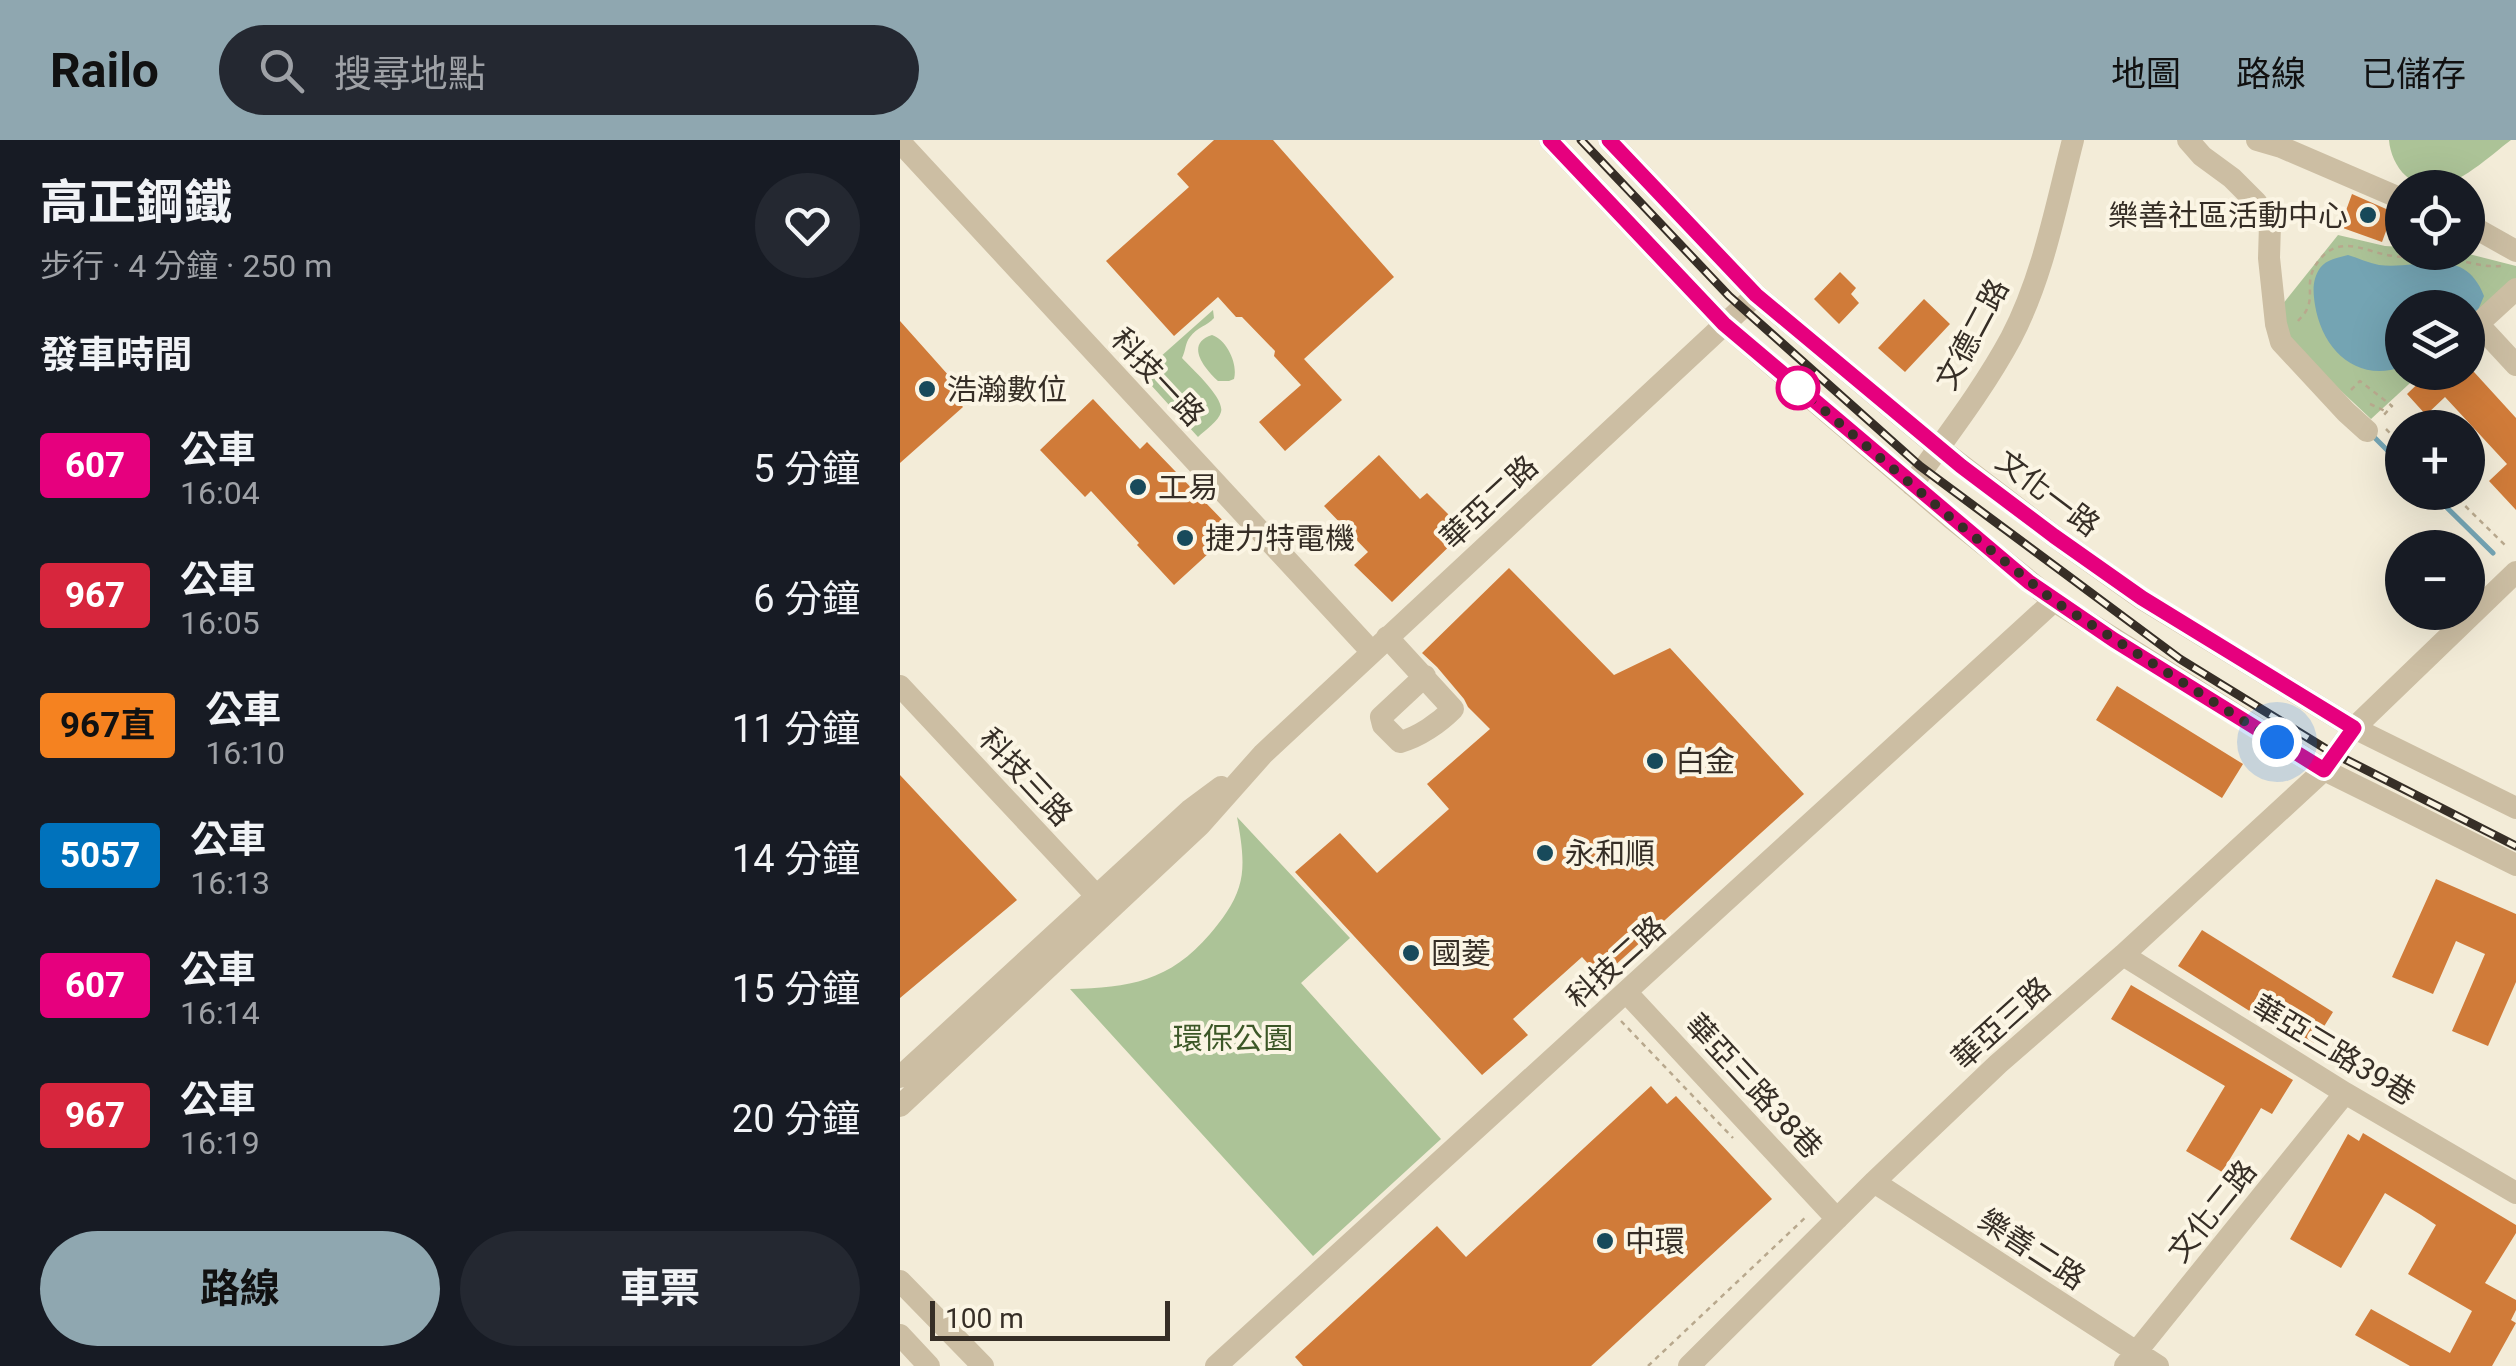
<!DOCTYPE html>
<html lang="zh-TW">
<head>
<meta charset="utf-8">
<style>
	:root { --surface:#171b24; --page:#242831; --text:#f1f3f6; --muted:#9ea1a6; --accent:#8fa7b0 }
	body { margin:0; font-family:Roboto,"Noto Sans TC",sans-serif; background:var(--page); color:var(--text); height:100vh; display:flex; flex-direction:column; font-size:38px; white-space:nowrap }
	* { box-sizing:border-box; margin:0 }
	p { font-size:32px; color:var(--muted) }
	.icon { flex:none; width:55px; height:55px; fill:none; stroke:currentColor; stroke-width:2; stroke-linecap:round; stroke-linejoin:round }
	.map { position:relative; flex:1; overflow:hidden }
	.panel { display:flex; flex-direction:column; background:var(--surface); width:900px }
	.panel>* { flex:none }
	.badge { padding:0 20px; border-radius:8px; font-size:35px; line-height:65px }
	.fabs { position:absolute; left:1485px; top:30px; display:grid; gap:20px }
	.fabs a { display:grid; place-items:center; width:100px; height:100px; border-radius:50%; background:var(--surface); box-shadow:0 10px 40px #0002; font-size:50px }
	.scale { position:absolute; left:30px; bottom:25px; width:240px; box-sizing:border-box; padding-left:10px; border:5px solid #362e26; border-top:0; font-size:28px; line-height:35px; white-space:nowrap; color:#362e26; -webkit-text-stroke:8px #fbf5e4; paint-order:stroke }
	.you { position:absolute; width:50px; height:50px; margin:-25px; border:8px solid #fff; border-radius:50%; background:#1a73e8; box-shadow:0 0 0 15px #1a73e833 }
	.map>.badge { position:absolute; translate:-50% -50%; box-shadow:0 0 0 5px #fff }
	h2 { padding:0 40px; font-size:38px; line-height:90px }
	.round { display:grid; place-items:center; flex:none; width:105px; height:105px; border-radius:52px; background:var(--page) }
	.summary { display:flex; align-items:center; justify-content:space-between; height:170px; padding:0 40px }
	h1 { font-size:48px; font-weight:700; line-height:75px }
	.action { display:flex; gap:20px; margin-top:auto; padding:20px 40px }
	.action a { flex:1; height:115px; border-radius:60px; background:var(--accent); color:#111; font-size:40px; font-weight:700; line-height:115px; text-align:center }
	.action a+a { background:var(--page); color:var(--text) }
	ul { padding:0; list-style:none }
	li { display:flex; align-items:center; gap:30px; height:130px; padding:0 40px }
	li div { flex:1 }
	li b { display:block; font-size:38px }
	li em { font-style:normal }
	li .badge { min-width:110px; font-weight:700; text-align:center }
	header { display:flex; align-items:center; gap:60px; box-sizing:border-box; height:140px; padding:0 50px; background:var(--accent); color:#111 }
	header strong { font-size:48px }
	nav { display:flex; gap:55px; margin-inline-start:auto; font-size:35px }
	.search { width:700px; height:90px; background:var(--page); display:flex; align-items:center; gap:25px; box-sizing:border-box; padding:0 35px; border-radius:55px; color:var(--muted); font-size:38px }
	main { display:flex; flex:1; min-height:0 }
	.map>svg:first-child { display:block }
</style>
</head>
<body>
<header>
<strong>Railo</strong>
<div class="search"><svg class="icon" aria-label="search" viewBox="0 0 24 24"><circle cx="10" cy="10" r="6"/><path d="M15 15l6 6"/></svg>搜尋地點</div>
<nav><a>地圖</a><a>路線</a><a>已儲存</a></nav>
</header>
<main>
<section class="panel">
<div class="summary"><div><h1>高正鋼鐵</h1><p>步行 · 4 分鐘 · 250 m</p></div><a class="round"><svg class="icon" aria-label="heart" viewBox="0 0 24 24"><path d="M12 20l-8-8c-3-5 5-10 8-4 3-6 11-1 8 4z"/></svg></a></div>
<h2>發車時間</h2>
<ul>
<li><span class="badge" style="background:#e6007e;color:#fff">607</span><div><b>公車</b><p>16:04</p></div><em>5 分鐘</em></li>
<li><span class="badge" style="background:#d7263d;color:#fff">967</span><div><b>公車</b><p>16:05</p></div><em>6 分鐘</em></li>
<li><span class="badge" style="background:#f58220;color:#111">967直</span><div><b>公車</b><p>16:10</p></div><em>11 分鐘</em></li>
<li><span class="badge" style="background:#0072bc;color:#fff">5057</span><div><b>公車</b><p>16:13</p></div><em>14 分鐘</em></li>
<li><span class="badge" style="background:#e6007e;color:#fff">607</span><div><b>公車</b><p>16:14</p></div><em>15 分鐘</em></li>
<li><span class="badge" style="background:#d7263d;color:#fff">967</span><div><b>公車</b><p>16:19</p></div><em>20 分鐘</em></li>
</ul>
<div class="action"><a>路線</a><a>車票</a></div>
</section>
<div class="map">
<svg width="1616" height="1226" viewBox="0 0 1616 1226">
	<rect width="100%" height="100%" fill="#f3ecd8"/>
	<path fill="#acc397" d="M 1489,0 L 1611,0 C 1584,20 1539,67 1506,36 C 1496,27 1490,13 1489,0 Z
		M 1438,95 L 1485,106 L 1502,107 L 1502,112 L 1565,113 L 1616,126 L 1616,145 L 1568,190 L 1568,168 L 1502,168 L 1502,232 L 1521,233 L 1471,279 L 1390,203 L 1378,170 Z
		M 313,170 L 314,178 C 307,186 297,187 290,197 C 285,203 286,210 282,218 C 291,228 325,258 321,272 C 319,281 305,290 298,297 L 241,234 Z
		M 312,195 C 327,200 338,224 334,239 L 329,241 L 318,241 C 305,229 284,204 312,195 Z
		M 337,677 L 450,798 L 401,843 L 541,999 L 413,1116 L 170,849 C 229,848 270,841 310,794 C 321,781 334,764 339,747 C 346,726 341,699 337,677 Z"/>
	<path fill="#74a4b3" d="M 1448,115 C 1458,118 1469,123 1479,125 C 1519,130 1564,104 1584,156 L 1578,170 L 1568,179 L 1568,168 L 1502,168 L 1502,227 C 1456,243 1422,209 1415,165 C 1413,152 1412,140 1420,128 C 1427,119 1438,118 1448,115 Z"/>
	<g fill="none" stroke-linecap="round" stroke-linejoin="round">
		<path stroke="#74a4b3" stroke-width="5" d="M 1473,296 L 1502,325
			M 1531,352 L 1593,413"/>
	</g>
	<path fill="#d07b39" d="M 314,0 L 373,0 L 494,137 L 404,219 L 442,260 L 385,311 L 359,282 L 401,245 L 374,216 L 375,211 L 342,177 L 336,177 L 318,157 L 274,196 L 206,121 L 289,47 L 277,34 Z
		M 1452,54 L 1493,72 L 1482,102 L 1440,87 Z
		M 940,132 L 956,148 L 951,154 L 959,163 L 939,184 L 914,159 Z
		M 1024,159 L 1050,184 L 1005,232 L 978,208 Z
		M 0,181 L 58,246 L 50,252 L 63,267 L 0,323 Z
		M 1530,232 L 1574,232 L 1616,278 L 1616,370 L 1589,341 L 1607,324 L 1545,257 L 1526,275 L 1507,254 Z
		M 193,259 L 240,309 L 247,302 L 333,391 L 274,445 L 237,405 L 239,403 L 191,351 L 185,357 L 140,310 Z
		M 479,315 L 520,359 L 527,353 L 565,391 L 492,462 L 454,425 L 468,412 L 424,366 Z
		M 609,428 L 714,535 L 770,508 L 904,654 L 701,838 L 682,817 L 613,879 L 628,895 L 582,935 L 395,732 L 440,693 L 477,733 L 549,669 L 527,644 L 590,589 L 568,567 L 564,559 L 537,527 L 522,513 Z
		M 1217,546 L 1343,624 L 1322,658 L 1196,580 Z
		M 0,635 L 117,760 L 0,858 Z
		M 1536,739 L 1616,774 L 1616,842 L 1588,906 L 1552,891 L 1585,814 L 1556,801 L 1533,854 L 1492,837 Z
		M 1302,790 L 1433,872 L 1410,909 L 1278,826 Z
		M 1231,845 L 1393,940 L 1372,974 L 1361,968 L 1322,1032 L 1286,1011 L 1325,946 L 1211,879 Z
		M 751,946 L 767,964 L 776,956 L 872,1059 L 691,1226 L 403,1226 L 395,1217 L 537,1086 L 566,1117 Z
		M 1463,993 L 1616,1085 L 1616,1093 L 1585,1143 L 1616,1160 L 1616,1170 L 1611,1180 L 1616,1183 L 1592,1226 L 1510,1226 L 1455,1195 L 1471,1169 L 1550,1213 L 1572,1171 L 1508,1134 L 1536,1085 L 1521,1075 L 1485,1053 L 1441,1128 L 1390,1099 L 1448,994 L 1459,1001 Z"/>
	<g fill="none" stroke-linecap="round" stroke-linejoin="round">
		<path stroke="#b8a88d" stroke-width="2.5" stroke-dasharray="5 5" stroke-linecap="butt" d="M 1398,181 C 1401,177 1405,174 1407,169 C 1415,152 1402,140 1421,118 C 1442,94 1468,113 1493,116 C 1506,118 1519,115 1532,115 C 1555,117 1578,128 1601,126
			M 1451,250 L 1460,241 L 1492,266 L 1483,276
			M 1470,264 L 1485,271
			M 1486,289 L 1502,305
			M 1551,352 L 1607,407
			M 721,881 L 833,998
			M 748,1226 L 907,1076"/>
		<path stroke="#ccbea3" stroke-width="22" d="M 650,0 L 824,184 L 1051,378 L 1154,461 L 1424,630 L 1616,725
			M 709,0 L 856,155 L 1039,308 L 1154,396 L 1241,458 L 1454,588 L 1616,668
			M 1288,0 L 1302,16 L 1332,38 L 1356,62 L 1370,84 L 1369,118 L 1376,184 L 1381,202 L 1446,272 L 1467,291
			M 1357,0 L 1381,7 L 1502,59
			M 0,2 L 472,512
			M 1568,84 L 1616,111
			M 1616,149 L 1578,184 L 1616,225
			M 1012,345 C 1046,297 1083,250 1111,198 C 1143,137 1156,66 1173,0
			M 487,497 L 553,569 C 539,583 519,597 500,602 L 483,585 L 481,577 L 525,536
			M 0,546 L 206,766
			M 1223,815 L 1445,953 L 1616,1053
			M 727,853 L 937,1079
			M 0,937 L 290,670 L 321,647
			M 0,966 L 300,685 L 363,614 L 856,155
			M 974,1042 L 1258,1226
			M 0,1141 L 83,1226
			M 0,1195 L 29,1226
			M 316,1226 L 1154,461
			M 789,1226 L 974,1042 L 1098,924 L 1223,815 L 1424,630 L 1454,588 L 1616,432
			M 1225,1226 L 1445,953"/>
		<defs>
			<path id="rail" d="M 681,0 L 829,156 L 1020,326 L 1280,519 L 1431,612 L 1616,706"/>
		</defs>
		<use href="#rail" stroke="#362e26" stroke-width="9"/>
		<use href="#rail" stroke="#fbf5e4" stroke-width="5" stroke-dasharray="15" stroke-linecap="butt"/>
	</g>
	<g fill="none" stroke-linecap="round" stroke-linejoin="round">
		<defs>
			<path id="line" d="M 650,0 L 824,184 L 1129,442 L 1214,500 L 1424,630 L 1454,588 L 1242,458 L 1154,396 L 1061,326 L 856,155 L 709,0"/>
		</defs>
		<use href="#line" stroke="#fff" stroke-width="22"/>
		<use href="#line" stroke="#e6007e" stroke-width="15"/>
		<path stroke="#362e26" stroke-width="10" stroke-dasharray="0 18" d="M 898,248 L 1051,378 L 1154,461 L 1377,602"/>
	</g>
	<g fill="#184a5b" stroke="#fbf5e4" stroke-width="4">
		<circle cx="1468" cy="75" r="10"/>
		<circle cx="27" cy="249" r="10"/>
		<circle cx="238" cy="347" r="10"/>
		<circle cx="285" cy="398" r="10"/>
		<circle cx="755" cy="621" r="10"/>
		<circle cx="645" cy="713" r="10"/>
		<circle cx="511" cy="813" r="10"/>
		<circle cx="705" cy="1101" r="10"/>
	</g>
	<circle fill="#fff" stroke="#e6007e" stroke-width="5" cx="898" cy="248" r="20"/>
	<g text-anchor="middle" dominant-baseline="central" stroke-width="8" stroke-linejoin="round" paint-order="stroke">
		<g font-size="30" fill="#362e26" stroke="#fbf5e4" text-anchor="start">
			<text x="1448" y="75" text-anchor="end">樂善社區活動中心</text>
			<text x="47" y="249">浩瀚數位</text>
			<text x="258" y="347">工易</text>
			<text x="305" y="398">捷力特電機</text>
			<text x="775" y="621">白金</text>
			<text x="665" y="713">永和順</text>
			<text x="531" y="813">國菱</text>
			<text x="725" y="1101">中環</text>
		</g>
		<g font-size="30" fill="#362e26" stroke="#fbf5e4">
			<text transform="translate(1072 194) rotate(-62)">文德二路</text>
			<text transform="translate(258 237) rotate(47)">科技一路</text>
			<text transform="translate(1148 353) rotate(37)">文化一路</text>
			<text transform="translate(589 362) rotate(-43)">華亞二路</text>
			<text transform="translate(126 637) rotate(47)">科技三路</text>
			<text transform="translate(716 822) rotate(-42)">科技二路</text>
			<text transform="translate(1101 883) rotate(-42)">華亞三路</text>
			<text transform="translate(1434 910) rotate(31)">華亞三路39巷</text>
			<text transform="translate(854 946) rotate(47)">華亞三路38巷</text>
			<text transform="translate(1312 1071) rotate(-51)">文化二路</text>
			<text transform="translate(1132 1109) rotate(33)">樂善二路</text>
		</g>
		<g font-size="30" fill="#3c5727" stroke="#fbf5e4">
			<text x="333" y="898">環保公園</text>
		</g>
	</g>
</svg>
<div class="fabs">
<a><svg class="icon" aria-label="locate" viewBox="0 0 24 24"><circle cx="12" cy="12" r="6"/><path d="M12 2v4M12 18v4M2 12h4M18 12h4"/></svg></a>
<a><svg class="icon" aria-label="layers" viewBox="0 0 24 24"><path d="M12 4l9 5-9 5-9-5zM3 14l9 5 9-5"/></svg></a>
<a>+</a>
<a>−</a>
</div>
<div class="scale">100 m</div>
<div class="you" style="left:1377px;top:602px"></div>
</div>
</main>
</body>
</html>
